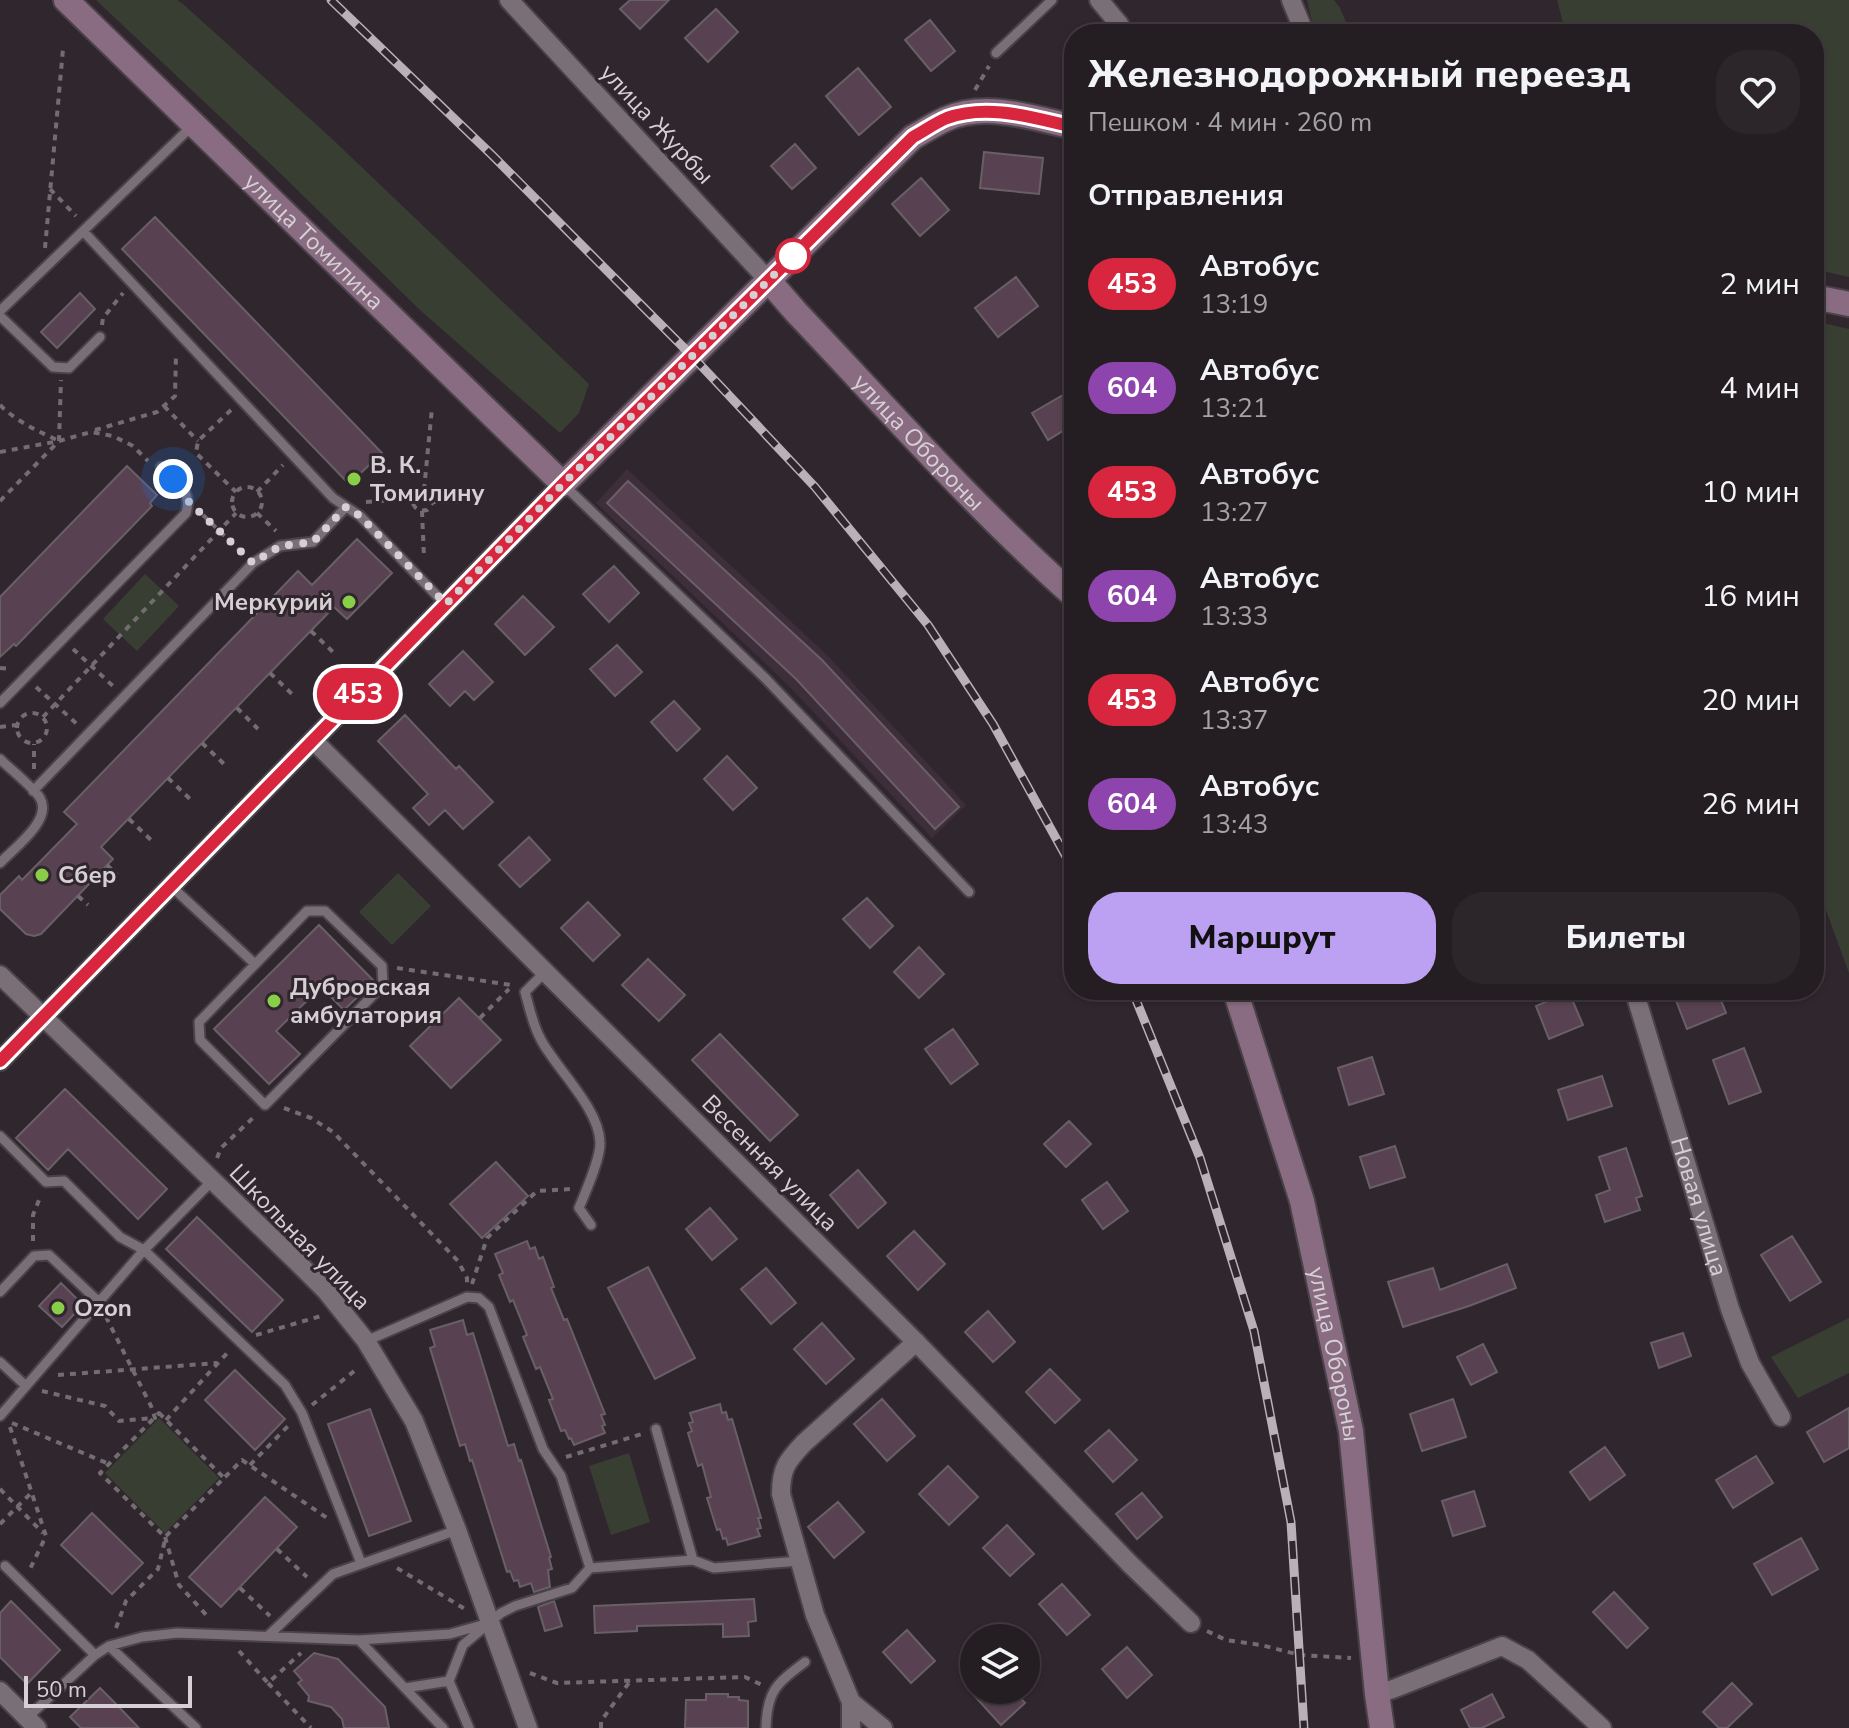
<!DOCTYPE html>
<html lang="ru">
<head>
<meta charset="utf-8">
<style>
	:root { --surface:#241d22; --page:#2c262a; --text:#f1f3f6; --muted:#a3a2a5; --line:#413b40; --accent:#bca0f2 }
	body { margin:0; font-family:"Nunito Sans",sans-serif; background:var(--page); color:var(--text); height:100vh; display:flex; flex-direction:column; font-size:30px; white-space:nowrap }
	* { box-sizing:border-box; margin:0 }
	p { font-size:26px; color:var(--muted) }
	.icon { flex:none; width:44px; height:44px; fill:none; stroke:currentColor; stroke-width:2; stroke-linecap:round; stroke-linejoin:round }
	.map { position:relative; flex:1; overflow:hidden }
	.details { position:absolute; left:1064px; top:24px; width:760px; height:976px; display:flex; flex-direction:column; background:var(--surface); border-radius:32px; box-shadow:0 2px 6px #0004,0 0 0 2px var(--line) }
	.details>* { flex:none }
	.badge { padding:0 16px; border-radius:26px; font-size:28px; line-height:52px }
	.controls { position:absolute; left:960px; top:1624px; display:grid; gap:16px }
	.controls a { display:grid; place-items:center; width:80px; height:80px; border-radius:50%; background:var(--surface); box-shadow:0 2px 6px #0004,0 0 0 2px var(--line); font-size:40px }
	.scale { position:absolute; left:24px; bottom:20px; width:168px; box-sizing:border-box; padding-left:8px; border:4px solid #d6d0d5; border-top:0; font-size:22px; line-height:28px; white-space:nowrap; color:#d6d0d5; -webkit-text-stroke:6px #30272e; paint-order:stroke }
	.you { position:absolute; width:40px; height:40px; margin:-20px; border:6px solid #fff; border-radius:50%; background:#1a73e8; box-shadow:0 0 0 12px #1a73e833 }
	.map>.badge { position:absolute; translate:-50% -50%; box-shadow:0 0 0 4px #fff }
	h2 { padding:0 24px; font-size:30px; line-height:72px }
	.round { display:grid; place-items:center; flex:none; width:84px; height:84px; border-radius:32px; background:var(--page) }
	.summary { display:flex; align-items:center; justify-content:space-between; height:136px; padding:0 24px }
	h1 { font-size:38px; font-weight:800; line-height:60px }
	.cta { display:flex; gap:16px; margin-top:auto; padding:16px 24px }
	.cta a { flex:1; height:92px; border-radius:32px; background:var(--accent); color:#111; font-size:32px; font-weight:800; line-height:92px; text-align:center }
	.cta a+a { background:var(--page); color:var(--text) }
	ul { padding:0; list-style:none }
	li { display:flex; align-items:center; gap:24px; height:104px; padding:0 24px }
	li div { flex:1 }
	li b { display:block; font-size:30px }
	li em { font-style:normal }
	li .badge { min-width:88px; font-weight:700; text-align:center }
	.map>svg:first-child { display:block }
</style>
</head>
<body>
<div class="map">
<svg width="1849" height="1728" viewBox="0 0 1849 1728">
	<rect width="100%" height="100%" fill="#30272e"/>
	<path fill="#3d2e39" d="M 627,469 L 826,654 L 966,805 L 932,838 L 787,684 L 596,503 Z"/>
	<path fill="#383f32" d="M 96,0 L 177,0 L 183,4 L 330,137 L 589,384 L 579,413 L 560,433 L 420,310 L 280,173 Z
		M 1307,0 L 1334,0 L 1340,8 L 1351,34 L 1315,34 Z
		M 1557,0 L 1849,0 L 1849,277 L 1814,269 L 1814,34 L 1566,34 Z
		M 1814,321 L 1849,329 L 1849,973 L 1814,877 Z
		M 145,574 L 179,606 L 137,651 L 103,619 Z
		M 398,873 L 431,906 L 392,945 L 359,912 Z
		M 1849,1318 L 1849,1373 L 1798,1398 L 1771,1357 Z
		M 159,1418 L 219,1478 L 165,1533 L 105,1473 Z
		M 629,1453 L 650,1522 L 611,1535 L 589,1466 Z"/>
	<path fill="#584252" stroke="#695f66" stroke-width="2" d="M 630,0 L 669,0 L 640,29 L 620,9 Z
		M 716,9 L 738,32 L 708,62 L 685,38 Z
		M 930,20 L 955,51 L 931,71 L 905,40 Z
		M 858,68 L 891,107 L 859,135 L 826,96 Z
		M 795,144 L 816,168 L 792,189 L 771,166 Z
		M 984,152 L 1043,158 L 1039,194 L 980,188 Z
		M 921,178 L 949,210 L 920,236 L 892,204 Z
		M 155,217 L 382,453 L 349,484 L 122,249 Z
		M 1016,277 L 1038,306 L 998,337 L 975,308 Z
		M 80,293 L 95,309 L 57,348 L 41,332 Z
		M 1068,392 L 1074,402 L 1074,424 L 1048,440 L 1032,413 Z
		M 127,466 L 157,495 L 150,503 L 152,506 L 16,646 L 14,644 L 0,657 L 0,597 Z
		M 628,481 L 822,660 L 959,807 L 935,829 L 796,679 L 607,503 Z
		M 357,539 L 392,573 L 347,619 L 334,607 L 101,847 L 113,859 L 41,934 L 34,936 L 26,934 L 0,909 L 0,895 L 19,876 L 22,880 L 77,824 L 64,812 L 298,571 L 312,585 Z
		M 614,566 L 639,593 L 609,622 L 583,594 Z
		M 523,596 L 554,627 L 525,655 L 495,624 Z
		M 617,645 L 642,672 L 615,696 L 590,669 Z
		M 463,651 L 493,682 L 474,700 L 465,691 L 450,706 L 429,684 Z
		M 674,701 L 700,729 L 677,751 L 651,722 Z
		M 405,715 L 456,769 L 459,766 L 493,802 L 463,829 L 445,810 L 429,825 L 413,808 L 428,794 L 378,741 Z
		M 727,756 L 757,788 L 733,810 L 704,779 Z
		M 529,837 L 550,860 L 520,887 L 499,865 Z
		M 867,898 L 893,926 L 870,948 L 843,919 Z
		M 588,902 L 620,935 L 593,961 L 561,928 Z
		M 319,925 L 374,981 L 344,1010 L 321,987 L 276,1031 L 300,1054 L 269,1084 L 214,1029 Z
		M 919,947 L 944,974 L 919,998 L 894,972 Z
		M 648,959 L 685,995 L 659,1021 L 622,985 Z
		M 1672,990 L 1717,990 L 1726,1013 L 1687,1029 Z
		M 1569,992 L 1583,1025 L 1549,1039 L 1536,1006 Z
		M 459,998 L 501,1040 L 451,1088 L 410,1046 Z
		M 953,1029 L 978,1064 L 951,1084 L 925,1049 Z
		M 720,1034 L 798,1115 L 770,1141 L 692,1060 Z
		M 1744,1048 L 1761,1092 L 1729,1104 L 1713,1060 Z
		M 1372,1057 L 1384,1094 L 1349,1105 L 1338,1068 Z
		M 1602,1076 L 1612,1106 L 1568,1120 L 1558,1090 Z
		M 65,1089 L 167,1189 L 138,1219 L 68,1149 L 48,1170 L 16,1138 Z
		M 1069,1121 L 1091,1144 L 1066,1167 L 1044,1144 Z
		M 1395,1146 L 1405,1177 L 1370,1188 L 1360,1157 Z
		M 1626,1148 L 1642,1196 L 1636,1198 L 1640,1210 L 1605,1222 L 1596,1195 L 1610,1190 L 1599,1157 Z
		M 496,1162 L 528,1196 L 482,1238 L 450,1204 Z
		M 858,1170 L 886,1203 L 858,1228 L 830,1195 Z
		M 1107,1182 L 1128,1211 L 1103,1229 L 1082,1200 Z
		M 710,1208 L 737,1239 L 712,1260 L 686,1229 Z
		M 197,1217 L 283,1300 L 252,1332 L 166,1249 Z
		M 914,1231 L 945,1264 L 918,1290 L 887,1256 Z
		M 1792,1236 L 1821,1282 L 1790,1301 L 1761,1255 Z
		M 527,1241 L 530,1249 L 535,1247 L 539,1259 L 543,1257 L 554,1287 L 551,1288 L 564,1320 L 567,1319 L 605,1414 L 601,1415 L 605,1425 L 602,1426 L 605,1433 L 574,1445 L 571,1438 L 569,1439 L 565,1430 L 561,1431 L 549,1400 L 553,1399 L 540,1367 L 536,1369 L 523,1337 L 527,1335 L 513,1300 L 510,1302 L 499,1275 L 503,1273 L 495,1254 Z
		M 1507,1264 L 1516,1288 L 1469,1306 L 1403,1327 L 1388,1282 L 1433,1268 L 1440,1290 Z
		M 648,1267 L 695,1358 L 655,1379 L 608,1288 Z
		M 766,1268 L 796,1303 L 771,1324 L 741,1289 Z
		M 61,1283 L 78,1300 L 74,1304 L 79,1309 L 62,1327 L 39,1306 Z
		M 988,1311 L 1015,1342 L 993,1362 L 965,1332 Z
		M 463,1320 L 467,1335 L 473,1333 L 508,1446 L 514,1444 L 519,1461 L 521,1460 L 551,1557 L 549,1558 L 552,1569 L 548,1570 L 550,1587 L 534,1592 L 531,1583 L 520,1587 L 518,1580 L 514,1581 L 510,1571 L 507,1572 L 472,1460 L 470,1461 L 465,1444 L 460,1446 L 430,1348 L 435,1346 L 430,1330 Z
		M 822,1323 L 854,1359 L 826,1384 L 794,1349 Z
		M 1683,1333 L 1691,1356 L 1659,1368 L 1651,1343 Z
		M 1483,1344 L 1497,1372 L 1471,1385 L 1457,1357 Z
		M 1050,1369 L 1080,1400 L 1055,1423 L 1026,1392 Z
		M 235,1370 L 285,1419 L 255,1450 L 205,1400 Z
		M 882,1399 L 915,1436 L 887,1461 L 854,1424 Z
		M 1453,1399 L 1466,1437 L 1422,1451 L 1410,1414 Z
		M 720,1404 L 722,1413 L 726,1412 L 728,1420 L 732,1419 L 761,1518 L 758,1518 L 761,1528 L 757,1529 L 760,1536 L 728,1545 L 726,1538 L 723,1539 L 720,1529 L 717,1530 L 707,1498 L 711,1497 L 702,1464 L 698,1466 L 688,1433 L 692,1431 L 689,1423 L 693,1422 L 690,1413 Z
		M 1849,1408 L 1849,1448 L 1824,1462 L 1807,1432 Z
		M 370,1409 L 411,1521 L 369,1536 L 328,1424 Z
		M 1109,1430 L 1137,1460 L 1113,1482 L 1085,1451 Z
		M 1605,1447 L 1625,1475 L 1590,1500 L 1570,1472 Z
		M 1756,1456 L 1773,1483 L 1733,1508 L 1716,1480 Z
		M 948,1466 L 978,1497 L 949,1525 L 919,1494 Z
		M 1474,1491 L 1485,1526 L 1453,1536 L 1442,1501 Z
		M 1142,1493 L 1162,1517 L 1137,1539 L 1116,1514 Z
		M 265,1497 L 297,1527 L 221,1607 L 189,1577 Z
		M 838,1502 L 864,1532 L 834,1558 L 808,1527 Z
		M 92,1513 L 143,1563 L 112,1594 L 61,1545 Z
		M 1007,1525 L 1034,1554 L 1010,1576 L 983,1548 Z
		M 1801,1538 L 1818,1569 L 1772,1595 L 1754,1564 Z
		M 1062,1584 L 1090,1615 L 1067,1635 L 1039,1604 Z
		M 1614,1592 L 1648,1628 L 1627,1648 L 1593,1612 Z
		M 754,1599 L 756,1621 L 748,1622 L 749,1636 L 723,1637 L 723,1624 L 637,1626 L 637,1631 L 595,1633 L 594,1606 Z
		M 11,1601 L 60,1650 L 27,1684 L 0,1657 L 0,1613 Z
		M 554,1601 L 562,1626 L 545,1631 L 538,1607 Z
		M 907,1630 L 935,1661 L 911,1683 L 883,1652 Z
		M 1127,1647 L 1152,1675 L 1127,1698 L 1102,1669 Z
		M 314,1653 L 338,1659 L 385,1707 L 389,1728 L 344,1728 L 342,1719 L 331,1707 L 308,1701 L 309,1696 L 298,1683 L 302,1680 L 294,1671 Z
		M 1732,1683 L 1752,1704 L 1727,1728 L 1719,1728 L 1703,1712 Z
		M 100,1688 L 118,1706 L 139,1728 L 81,1728 L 70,1717 Z
		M 969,1690 L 1013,1690 L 1025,1703 L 1001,1725 Z
		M 706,1694 L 728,1694 L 728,1697 L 739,1697 L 739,1700 L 748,1701 L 748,1728 L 685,1728 L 686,1700 L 706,1700 Z
		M 1492,1694 L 1504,1717 L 1482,1728 L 1470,1728 L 1461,1710 Z"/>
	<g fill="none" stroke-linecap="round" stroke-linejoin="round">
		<defs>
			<path id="lane" d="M 996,53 L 1052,0
				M 83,231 L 333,498 L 360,516 L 445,604
				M 0,311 L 191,127
				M 0,316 L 53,367 L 69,368 L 100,337
				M 565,486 L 766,679 L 969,892
				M 0,703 L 186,513 C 193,490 176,481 161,467
				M 0,759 C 9,768 35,789 40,798 C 53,820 14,848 0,863
				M 33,791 L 253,563 L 280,546 L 313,542 L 346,507
				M 171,886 L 255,964
				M 307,911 L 325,911 L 382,966 L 383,985 L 265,1105 L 200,1040 L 199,1022 Z
				M 545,972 L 525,992 C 530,1010 534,1029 544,1045 C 561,1073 599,1110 600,1142 C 601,1158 585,1193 579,1208 L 591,1225
				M 0,1136 L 46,1182 L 64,1181 L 120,1237 L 144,1250 L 285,1385 L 302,1413 L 361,1563
				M 0,1292 L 34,1256 L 49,1255 L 99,1302
				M 366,1341 L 467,1297 L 479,1298 L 489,1307 L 543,1449 L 561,1476 L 590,1568
				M 0,1362 L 26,1386
				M 0,1416 L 144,1250 L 213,1180
				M 656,1429 L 693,1560
				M 5,1566 L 95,1655
				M 268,1636 L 333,1574 L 457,1530
				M 359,1640 L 443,1728
				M 109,1646 L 196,1728
				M 405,1688 L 449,1681
				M 27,1718 L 95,1655 L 109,1646 L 142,1637 L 177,1633 L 359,1640 L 450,1634 L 489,1623
				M 469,1728 L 449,1681 L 463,1645 L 501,1613 L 515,1606 L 572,1588 L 590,1568 L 693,1560 L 714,1568 L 800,1561
				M 766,1728 C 767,1691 776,1684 805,1662"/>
			<g id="street">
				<path d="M 509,0 L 769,281"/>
				<path d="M 1099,0 L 1119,24 L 1124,34"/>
				<path d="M 1291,0 L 1305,34"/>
				<path d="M 313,740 L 916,1342 L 1129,1563 L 1191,1623"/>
				<path d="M 0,975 L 297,1262 L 326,1291 L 366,1341 L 414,1421 L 457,1530 L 528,1728"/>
				<path id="s1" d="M 1634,990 L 1730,1309 L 1750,1363 L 1781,1417"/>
				<path d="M 0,1061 L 563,484"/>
				<path d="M 0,1691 L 37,1728"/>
				<path d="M 1377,1694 L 1393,1689 L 1502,1646 L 1528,1660 L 1602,1728"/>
				<path d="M 851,1702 L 883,1728"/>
				<path d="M 851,1728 L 851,1702 L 815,1615 L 781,1494 C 781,1468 787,1461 804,1443 L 916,1342"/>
			</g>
			<g id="secondary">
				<path id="s2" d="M 66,0 L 563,484 L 913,137 C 924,131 935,124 946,119 C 986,101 1034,118 1074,127"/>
				<path id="s3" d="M 769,281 L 796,312 C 887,408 975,508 1074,596"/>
				<path d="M 1814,297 L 1849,304"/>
				<path id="s4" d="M 1235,990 L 1302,1201 L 1351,1431 L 1377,1694 L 1382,1728"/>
			</g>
		</defs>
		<use href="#lane" stroke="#494248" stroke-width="13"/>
		<use href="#street" stroke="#494248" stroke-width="22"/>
		<use href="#secondary" stroke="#494248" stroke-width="28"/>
		<path stroke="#746c73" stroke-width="4" stroke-dasharray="6 6" stroke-linecap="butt" d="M 975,90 L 989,66
			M 50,189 L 76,216
			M 45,248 L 63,49
			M 102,325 L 103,318 L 123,293
			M 0,405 C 17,422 38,431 59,441
			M 164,406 L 198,441
			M 231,410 L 198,441 L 196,453 L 236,492
			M 95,430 L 157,412 L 175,396 L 176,354
			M 0,452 L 59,441 L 91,432 L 113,436 L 133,446 L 148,461
			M232 502a15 15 0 1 1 30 0a15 15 0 1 1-30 0Z
			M 424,490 L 432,408
			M 257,492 L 283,465
			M 0,501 L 59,441 L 61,380
			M 366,502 L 412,499
			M 433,502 C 432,493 427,490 418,491 L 412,499 C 413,508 418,512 427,510 L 433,502 L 479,501
			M 422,511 L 424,558
			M 257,513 L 276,531
			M 203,515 L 242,553
			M 311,631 L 333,652
			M 73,649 L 113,686
			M 0,668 L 10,669
			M 270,673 L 292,694
			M 36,687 L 77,724
			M 237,708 L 258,729
			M17 728a15 15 0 1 1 30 0a15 15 0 1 1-30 0Z
			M 43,717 L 236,513
			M 0,727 L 17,725
			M 202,743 L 224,764
			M 34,769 L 34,744
			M 168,778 L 190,799
			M 129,819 L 151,840
			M 107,865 L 117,875
			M 78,896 L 88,905
			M 397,968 L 511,985
			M 480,1018 L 509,989
			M 284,1108 L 311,1118 L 333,1132 L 458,1261 L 467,1278 L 467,1283
			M 217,1158 L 221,1148 L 256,1115
			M 33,1241 L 33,1215 L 41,1195
			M 472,1284 L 487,1238 L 537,1191 L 572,1189
			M 256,1335 L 321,1316
			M 58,1375 L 217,1363
			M 42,1391 L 105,1406 L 119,1421 L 155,1418 L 151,1406 L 105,1315
			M 312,1405 L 358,1368
			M 159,1413 L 224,1478 L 165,1537 L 100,1473 Z
			M 166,1420 L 229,1351
			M 12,1423 L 109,1464
			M 10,1427 L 46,1536 L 30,1569
			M 566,1457 L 642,1434
			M 250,1465 L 290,1424
			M 225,1477 L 242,1460 L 327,1518
			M 0,1489 L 43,1533
			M 0,1524 L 32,1492
			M 165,1537 L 179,1585 L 209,1618
			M 277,1549 L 307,1577
			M 397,1568 L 465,1609
			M 240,1588 L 270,1616
			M 116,1628 L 126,1601 L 158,1569 L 165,1540
			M 1207,1631 L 1226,1640 L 1261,1645 L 1300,1655 L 1351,1658
			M 239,1651 L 268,1683 L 301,1653
			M 530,1673 L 557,1683 L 745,1677 L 762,1685
			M 268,1683 L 311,1728
			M 601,1728 L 601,1721 L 631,1680"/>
		<use href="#lane" stroke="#7a6f77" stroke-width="9"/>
		<use href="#street" stroke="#7a6f77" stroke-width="18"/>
		<use href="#secondary" stroke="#896c82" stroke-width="24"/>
		<defs>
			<path id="rail" d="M 331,0 L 492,155 L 692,356 L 815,487 L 928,625 L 993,724 L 1074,871
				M 1132,990 L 1200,1158 L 1254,1331 L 1291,1522 L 1304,1728"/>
		</defs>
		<use href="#rail" stroke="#b8b1b7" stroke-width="9"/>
		<use href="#rail" stroke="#30272e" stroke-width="6" stroke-dasharray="18" stroke-linecap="butt"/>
	</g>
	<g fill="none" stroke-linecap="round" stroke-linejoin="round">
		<defs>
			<path id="line" d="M 0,1061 L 563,484 L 913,137 C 924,131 935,123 947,118 C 988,103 1034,118 1074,127"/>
		</defs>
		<use href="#line" stroke="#fff" stroke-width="18"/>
		<use href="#line" stroke="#d7263d" stroke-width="12"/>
		<path stroke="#d6d0d5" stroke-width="8" stroke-dasharray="0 14.4" d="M 173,479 L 186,491 L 189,502 L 253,563 L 280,546 L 313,542 L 346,507 L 360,516 L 446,604 L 563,484 L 793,256"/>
	</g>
	<circle fill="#fff" stroke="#d7263d" stroke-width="4" cx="793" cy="256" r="16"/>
	<g fill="#89ce48" stroke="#30272e" stroke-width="3">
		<circle cx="354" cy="479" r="8"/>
		<circle cx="349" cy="602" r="8"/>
		<circle cx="42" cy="875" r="8"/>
		<circle cx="274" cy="1001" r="8"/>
		<circle cx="58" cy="1308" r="8"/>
	</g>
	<g text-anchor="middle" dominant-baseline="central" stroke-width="6" stroke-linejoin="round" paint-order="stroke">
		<g font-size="24" fill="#d6d0d5" stroke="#30272e">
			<text transform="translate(657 124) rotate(47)">улица Журбы</text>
			<text stroke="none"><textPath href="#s2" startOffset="346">улица Томилина</textPath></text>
			<text stroke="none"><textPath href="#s3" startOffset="220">улица Обороны</textPath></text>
			<text transform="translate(770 1163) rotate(45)">Весенняя улица</text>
			<text stroke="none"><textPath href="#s1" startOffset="226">Новая улица</textPath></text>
			<text transform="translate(300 1237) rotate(46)">Школьная улица</text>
			<text stroke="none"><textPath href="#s4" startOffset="378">улица Обороны</textPath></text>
		</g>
		<g font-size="24" font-weight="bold" fill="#d6d0d5" stroke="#30272e" text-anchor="start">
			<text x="370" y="465">В. К.<tspan x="370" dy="28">Томилину</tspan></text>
			<text x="333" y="602" text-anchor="end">Меркурий</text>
			<text x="58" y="875">Сбер</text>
			<text x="290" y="987">Дубровская<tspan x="290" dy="28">амбулатория</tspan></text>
			<text x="74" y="1308">Ozon</text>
		</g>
	</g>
</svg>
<div class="controls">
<a><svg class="icon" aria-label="layers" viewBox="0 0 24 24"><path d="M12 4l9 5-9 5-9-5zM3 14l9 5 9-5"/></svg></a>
</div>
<div class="scale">50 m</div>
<div class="you" style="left:173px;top:479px"></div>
<b class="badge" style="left:358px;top:694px;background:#d7263d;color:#fff">453</b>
<section class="details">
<div class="summary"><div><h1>Железнодорожный переезд</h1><p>Пешком · 4 мин · 260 m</p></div><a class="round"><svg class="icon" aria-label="heart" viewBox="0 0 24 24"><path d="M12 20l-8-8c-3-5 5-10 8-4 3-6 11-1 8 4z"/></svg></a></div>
<h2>Отправления</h2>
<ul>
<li><span class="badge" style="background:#d7263d;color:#fff">453</span><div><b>Автобус</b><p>13:19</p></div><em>2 мин</em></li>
<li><span class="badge" style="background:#8e44ad;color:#fff">604</span><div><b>Автобус</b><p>13:21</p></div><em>4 мин</em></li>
<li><span class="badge" style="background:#d7263d;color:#fff">453</span><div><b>Автобус</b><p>13:27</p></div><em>10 мин</em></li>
<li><span class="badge" style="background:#8e44ad;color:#fff">604</span><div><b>Автобус</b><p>13:33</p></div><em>16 мин</em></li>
<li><span class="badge" style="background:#d7263d;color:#fff">453</span><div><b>Автобус</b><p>13:37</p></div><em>20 мин</em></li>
<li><span class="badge" style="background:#8e44ad;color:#fff">604</span><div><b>Автобус</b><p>13:43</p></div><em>26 мин</em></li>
</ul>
<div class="cta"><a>Маршрут</a><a>Билеты</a></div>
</section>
</div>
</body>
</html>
